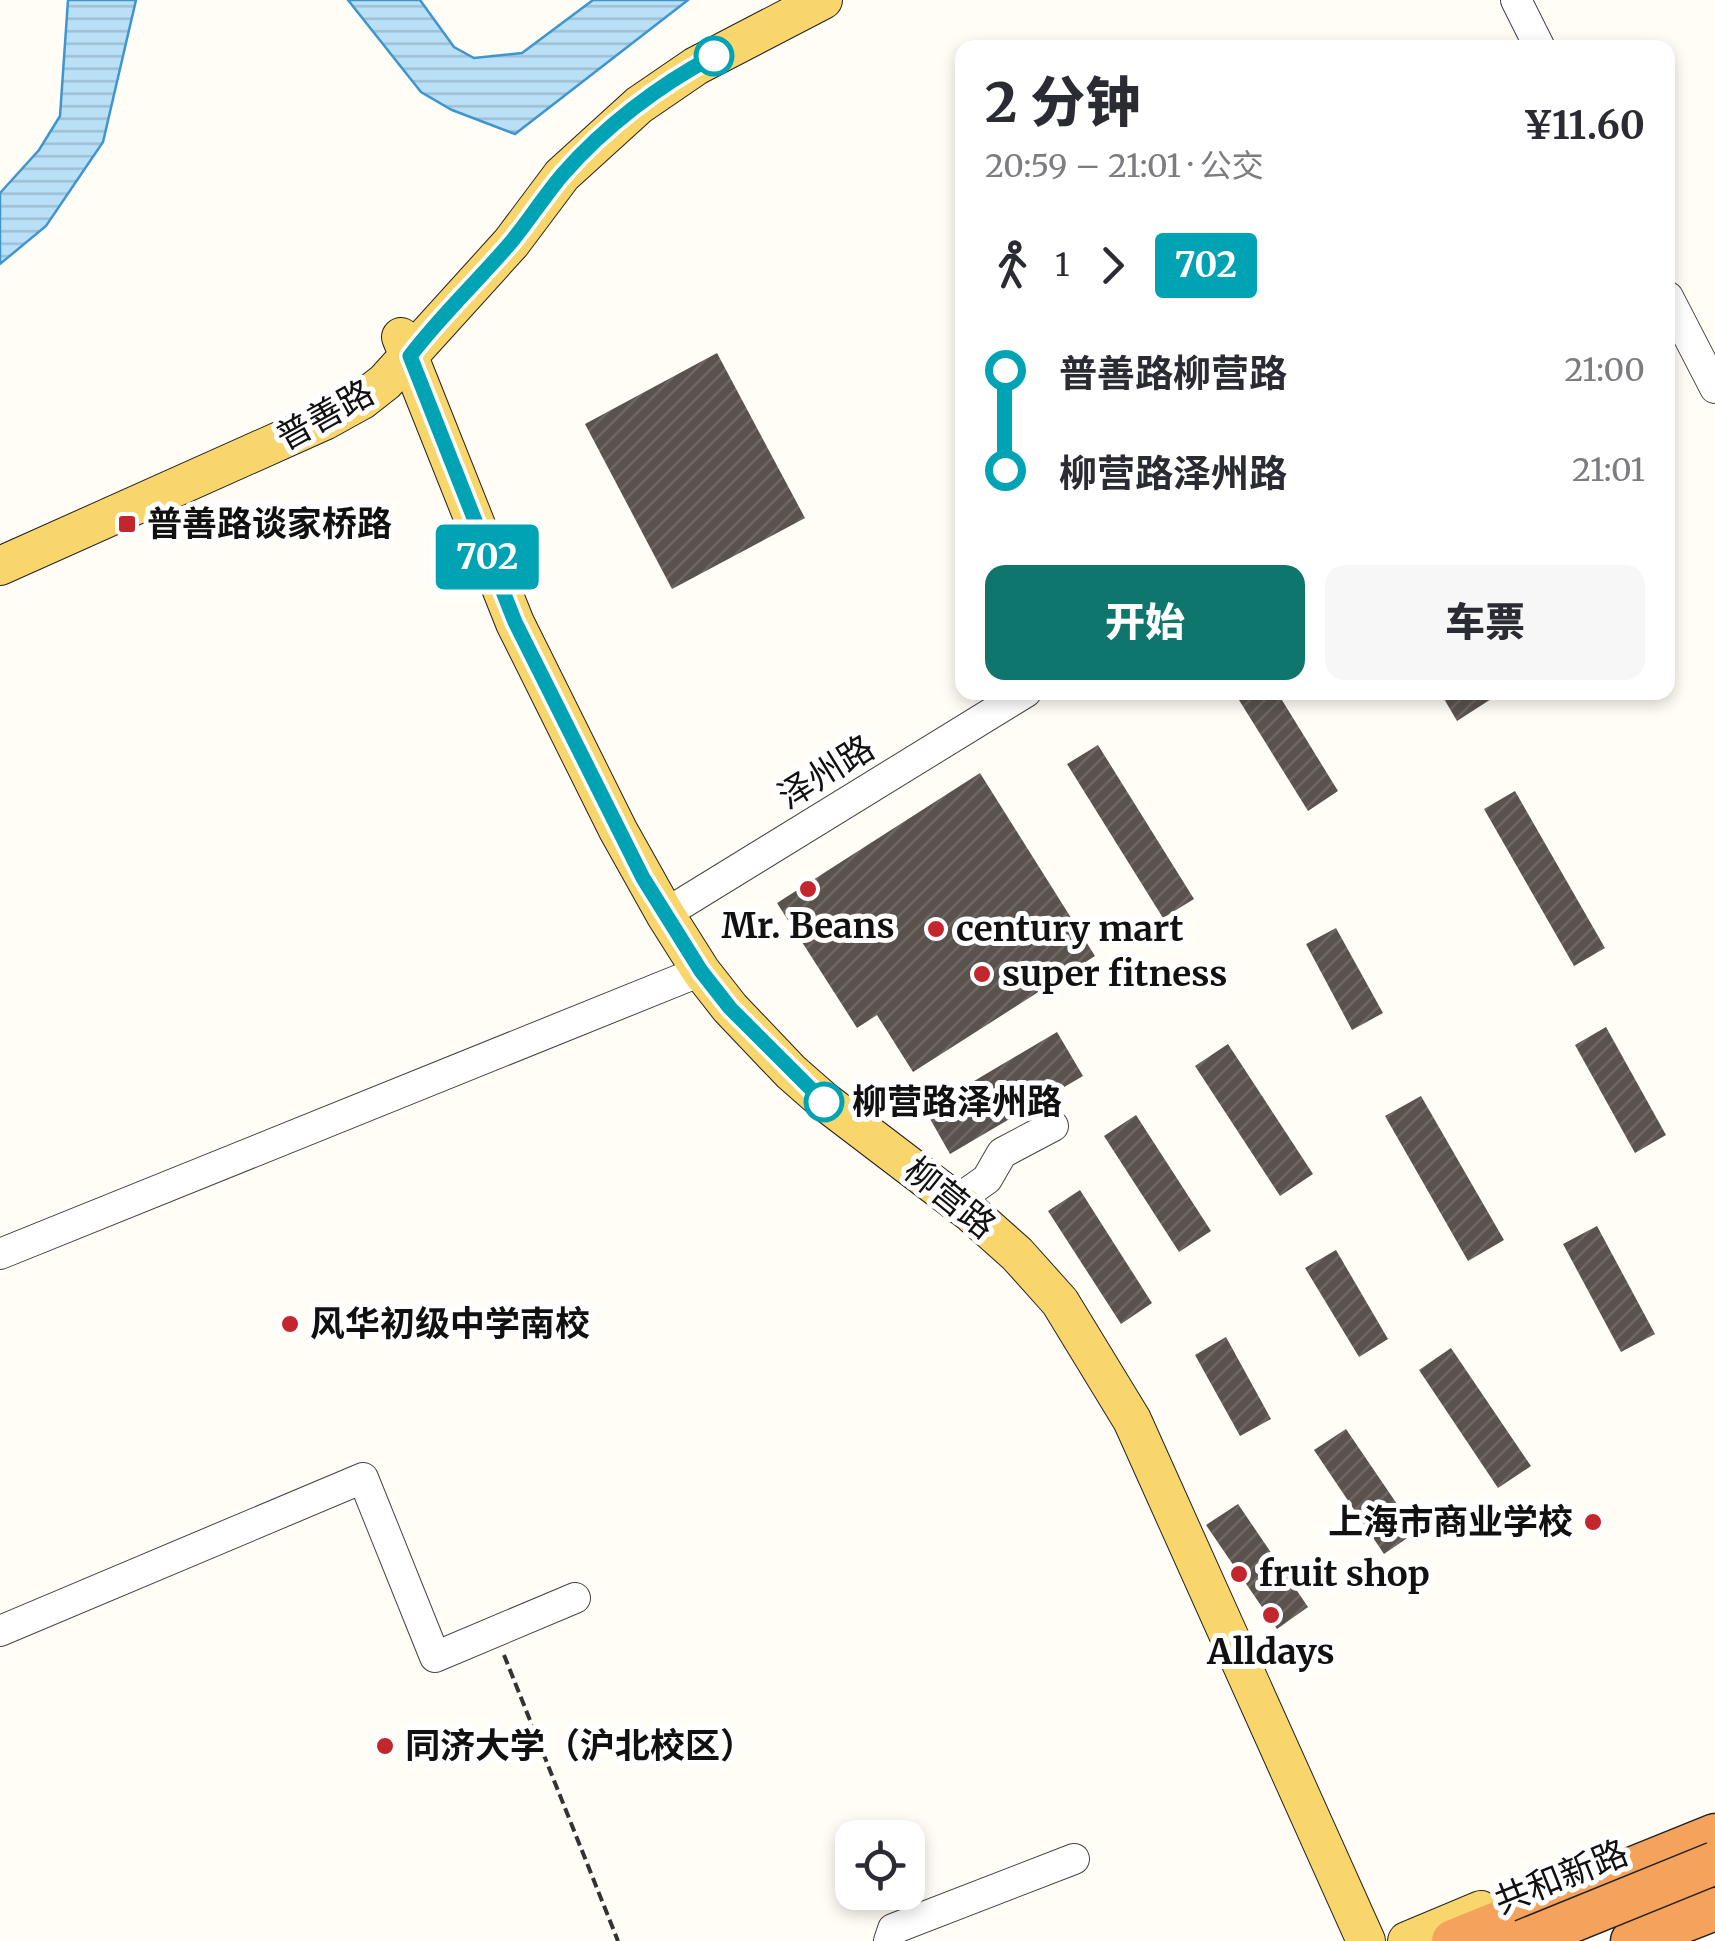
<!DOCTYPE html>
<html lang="zh">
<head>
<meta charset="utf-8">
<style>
	:root { --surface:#fff; --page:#f7f7f7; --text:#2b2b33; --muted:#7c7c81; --accent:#0f766e }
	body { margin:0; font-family:Merriweather,"Noto Sans SC",serif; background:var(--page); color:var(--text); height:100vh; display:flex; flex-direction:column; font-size:38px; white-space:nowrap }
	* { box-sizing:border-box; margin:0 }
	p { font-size:32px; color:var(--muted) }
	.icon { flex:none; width:55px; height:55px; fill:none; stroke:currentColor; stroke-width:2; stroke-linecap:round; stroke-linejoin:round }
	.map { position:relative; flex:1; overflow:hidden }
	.sheet { position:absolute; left:955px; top:40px; width:720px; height:660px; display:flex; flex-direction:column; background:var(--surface); border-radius:20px; box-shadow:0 5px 15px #0003 }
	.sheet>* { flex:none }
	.badge { padding:0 20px; border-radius:8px; font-size:35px; line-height:65px }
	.fabs { position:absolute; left:835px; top:1820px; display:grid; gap:20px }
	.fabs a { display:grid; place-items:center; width:90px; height:90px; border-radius:20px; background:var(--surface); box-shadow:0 5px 15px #0003; font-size:50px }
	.map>.badge { position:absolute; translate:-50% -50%; box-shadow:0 0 0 5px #fff }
	.legs { display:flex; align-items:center; gap:15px; height:110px; padding:0 30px; font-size:32px }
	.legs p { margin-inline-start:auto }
	.summary { display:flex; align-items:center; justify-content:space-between; height:170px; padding:0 30px }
	h1 { font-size:55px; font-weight:800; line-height:75px }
	.action { display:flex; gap:20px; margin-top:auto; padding:20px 30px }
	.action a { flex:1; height:115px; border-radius:20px; background:var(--accent); color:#fff; font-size:40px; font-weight:800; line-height:115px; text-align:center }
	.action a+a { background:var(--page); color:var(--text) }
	ul { padding:0 30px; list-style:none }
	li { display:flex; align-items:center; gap:35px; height:100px; font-size:38px }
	li i { display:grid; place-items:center; width:15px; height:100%; margin:0 12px; background:currentColor }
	li i::after { content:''; width:25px; height:25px; margin:-12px; border:8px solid; border-radius:50%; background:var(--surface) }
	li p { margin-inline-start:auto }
	li:first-child i { background:linear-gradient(#0000 50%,currentColor 0) }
	li:last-child i { background:linear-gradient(currentColor 50%,#0000 0) }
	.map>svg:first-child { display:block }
</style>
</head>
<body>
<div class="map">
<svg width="1715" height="1941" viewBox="0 0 1715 1941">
	<defs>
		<pattern id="water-rules" width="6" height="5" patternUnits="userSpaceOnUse" patternTransform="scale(2.5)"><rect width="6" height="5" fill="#b9e0f7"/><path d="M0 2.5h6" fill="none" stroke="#9ebfd3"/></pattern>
		<pattern id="building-hatch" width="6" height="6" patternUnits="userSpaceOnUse" patternTransform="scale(2.5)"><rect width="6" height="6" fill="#5a524d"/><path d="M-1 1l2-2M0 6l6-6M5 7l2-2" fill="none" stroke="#6d6662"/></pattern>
	</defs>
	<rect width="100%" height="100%" fill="#fffdf5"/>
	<path fill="url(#water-rules)" stroke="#3f96cf" stroke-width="2.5" d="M 68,0 L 136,0 L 103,142 L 46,226 L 0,264 L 0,193 L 39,150 L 60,116 Z
		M 348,0 L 420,0 L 454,47 L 474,58 L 522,53 L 593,0 L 688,0 L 515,134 L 452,110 L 421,92 Z"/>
	<path fill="url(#building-hatch)" d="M 717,353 L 805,518 L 672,589 L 585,424 Z
		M 1234,692 L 1277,692 L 1338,791 L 1308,811 Z
		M 1440,692 L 1502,692 L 1457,721 Z
		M 1098,745 L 1194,899 L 1163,918 L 1067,764 Z
		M 980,773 L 1095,956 L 913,1072 L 877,1015 L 857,1028 L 777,903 Z
		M 1515,791 L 1605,948 L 1574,966 L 1484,809 Z
		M 1336,928 L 1383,1013 L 1352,1030 L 1306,944 Z
		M 1606,1027 L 1666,1135 L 1635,1153 L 1575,1045 Z
		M 1057,1032 L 1083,1076 L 950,1154 L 925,1110 Z
		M 1228,1044 L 1313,1174 L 1280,1196 L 1195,1066 Z
		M 1421,1096 L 1504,1240 L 1468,1261 L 1385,1116 Z
		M 1136,1115 L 1211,1231 L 1179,1252 L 1104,1136 Z
		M 1080,1190 L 1152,1303 L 1121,1324 L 1048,1211 Z
		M 1597,1226 L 1655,1334 L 1621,1352 L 1563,1244 Z
		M 1336,1250 L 1388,1339 L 1359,1357 L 1305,1268 Z
		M 1226,1337 L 1271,1419 L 1240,1436 L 1195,1355 Z
		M 1451,1348 L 1531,1466 L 1498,1488 L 1419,1370 Z
		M 1346,1429 L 1416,1532 L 1384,1554 L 1314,1450 Z
		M 1238,1504 L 1308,1607 L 1277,1629 L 1206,1525 Z"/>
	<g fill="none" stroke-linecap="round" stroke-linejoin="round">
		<defs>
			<path id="minor" d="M 1516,0 L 1540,48
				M 1668,297 L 1715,388
				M 665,914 L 1026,692
				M 956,1201 L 987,1179 L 1002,1153 L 1053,1126
				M 0,1254 L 701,971
				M 0,1631 L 363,1478 L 435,1657 L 575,1598
				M 889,1941 L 893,1929 L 1074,1859"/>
			<path id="major" d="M 401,337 L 515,623 L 618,830 L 665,914 L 701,971 L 730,1008 L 791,1072 L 824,1101 L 971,1213 L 1017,1254 L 1060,1302 L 1132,1420 L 1366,1941
				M 0,566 L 324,421 L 362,400 L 385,382 L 511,243 L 562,175 L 639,105 L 696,66 L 823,0
				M 1407,1941 L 1481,1910"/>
			<path id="highway" d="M 1453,1941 L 1715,1835
				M 1632,1941 L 1715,1909"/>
		</defs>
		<use href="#minor" stroke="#444" stroke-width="32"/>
		<use href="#major" stroke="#222" stroke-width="40"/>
		<use href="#highway" stroke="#222" stroke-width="45"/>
		<path stroke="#333" stroke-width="4" stroke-dasharray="10 5" stroke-linecap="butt" d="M 504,1655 L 618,1941"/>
		<use href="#minor" stroke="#fff" stroke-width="30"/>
		<use href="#major" stroke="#f9d66b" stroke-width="38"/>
		<use href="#highway" stroke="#f5a25d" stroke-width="42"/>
		<defs>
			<path id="highway-bridge" d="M 1523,1941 L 1715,1863"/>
		</defs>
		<use href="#highway-bridge" stroke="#222" stroke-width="45" stroke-linecap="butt"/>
		<use href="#highway-bridge" stroke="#f5a25d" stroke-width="42"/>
	</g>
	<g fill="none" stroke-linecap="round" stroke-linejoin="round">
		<defs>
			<path id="line-1" d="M 714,56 C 659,85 604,127 563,174 C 545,195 530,219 512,241 C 479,280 441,315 410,356 L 515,622 L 643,878 L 701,971 L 730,1008 L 824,1102"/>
		</defs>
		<use href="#line-1" stroke="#fff" stroke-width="22"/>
		<use href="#line-1" stroke="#00a3b4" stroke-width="15"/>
	</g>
	<g fill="#fff" stroke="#00a3b4" stroke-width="5">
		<circle cx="714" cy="56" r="18"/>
		<circle cx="824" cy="1102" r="18"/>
	</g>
	<g fill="#c4262e" stroke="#fff" stroke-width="4">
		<rect x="117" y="514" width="20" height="20" rx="5"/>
		<circle cx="808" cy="889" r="10"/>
		<circle cx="936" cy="929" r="10"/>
		<circle cx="982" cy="974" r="10"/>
		<circle cx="290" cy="1324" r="10"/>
		<circle cx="1593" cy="1522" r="10"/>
		<circle cx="1239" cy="1574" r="10"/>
		<circle cx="1271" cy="1615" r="10"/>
		<circle cx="385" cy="1746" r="10"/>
	</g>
	<g text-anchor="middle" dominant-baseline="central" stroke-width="10" stroke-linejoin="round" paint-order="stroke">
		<g font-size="35" fill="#111" stroke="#fff">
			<text transform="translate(325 415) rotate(-29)">普善路</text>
			<text transform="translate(826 772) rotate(-32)">泽州路</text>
			<text transform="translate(950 1198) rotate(39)">柳营路</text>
			<text transform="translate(1561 1877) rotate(-22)">共和新路</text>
		</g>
		<g font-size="35" font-weight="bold" fill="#111" stroke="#fff" text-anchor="start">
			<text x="147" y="524">普善路谈家桥路</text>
			<text x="808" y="926" text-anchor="middle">Mr. Beans</text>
			<text x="956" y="929">century mart</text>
			<text x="1002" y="974">super fitness</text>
			<text x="310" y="1324">风华初级中学南校</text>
			<text x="1573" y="1522" text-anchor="end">上海市商业学校</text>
			<text x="1259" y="1574">fruit shop</text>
			<text x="1271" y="1652" text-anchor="middle">Alldays</text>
			<text x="405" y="1746">同济大学（沪北校区）</text>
		</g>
		<g font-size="35" font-weight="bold" fill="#111" stroke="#fff" text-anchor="start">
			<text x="852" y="1102">柳营路泽州路</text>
		</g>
	</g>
</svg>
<div class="fabs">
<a><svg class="icon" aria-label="locate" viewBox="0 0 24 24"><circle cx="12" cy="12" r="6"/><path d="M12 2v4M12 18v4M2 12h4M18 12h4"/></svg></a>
</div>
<b class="badge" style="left:487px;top:557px;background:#00a3b4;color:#fff">702</b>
<section class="sheet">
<div class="summary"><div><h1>2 分钟</h1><p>20:59 – 21:01 · 公交</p></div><b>¥11.60</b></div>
<div class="legs"><svg class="icon" aria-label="walk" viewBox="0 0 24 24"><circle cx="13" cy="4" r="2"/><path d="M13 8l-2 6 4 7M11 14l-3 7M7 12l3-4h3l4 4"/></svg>1<svg class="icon" aria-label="forward" viewBox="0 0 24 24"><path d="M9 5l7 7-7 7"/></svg><b class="badge" style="background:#00a3b4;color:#fff">702</b></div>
<ul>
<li><i style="color:#00a3b4"></i><b>普善路柳营路</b><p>21:00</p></li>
<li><i style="color:#00a3b4"></i><b>柳营路泽州路</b><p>21:01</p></li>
</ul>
<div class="action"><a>开始</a><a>车票</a></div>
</section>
</div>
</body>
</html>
